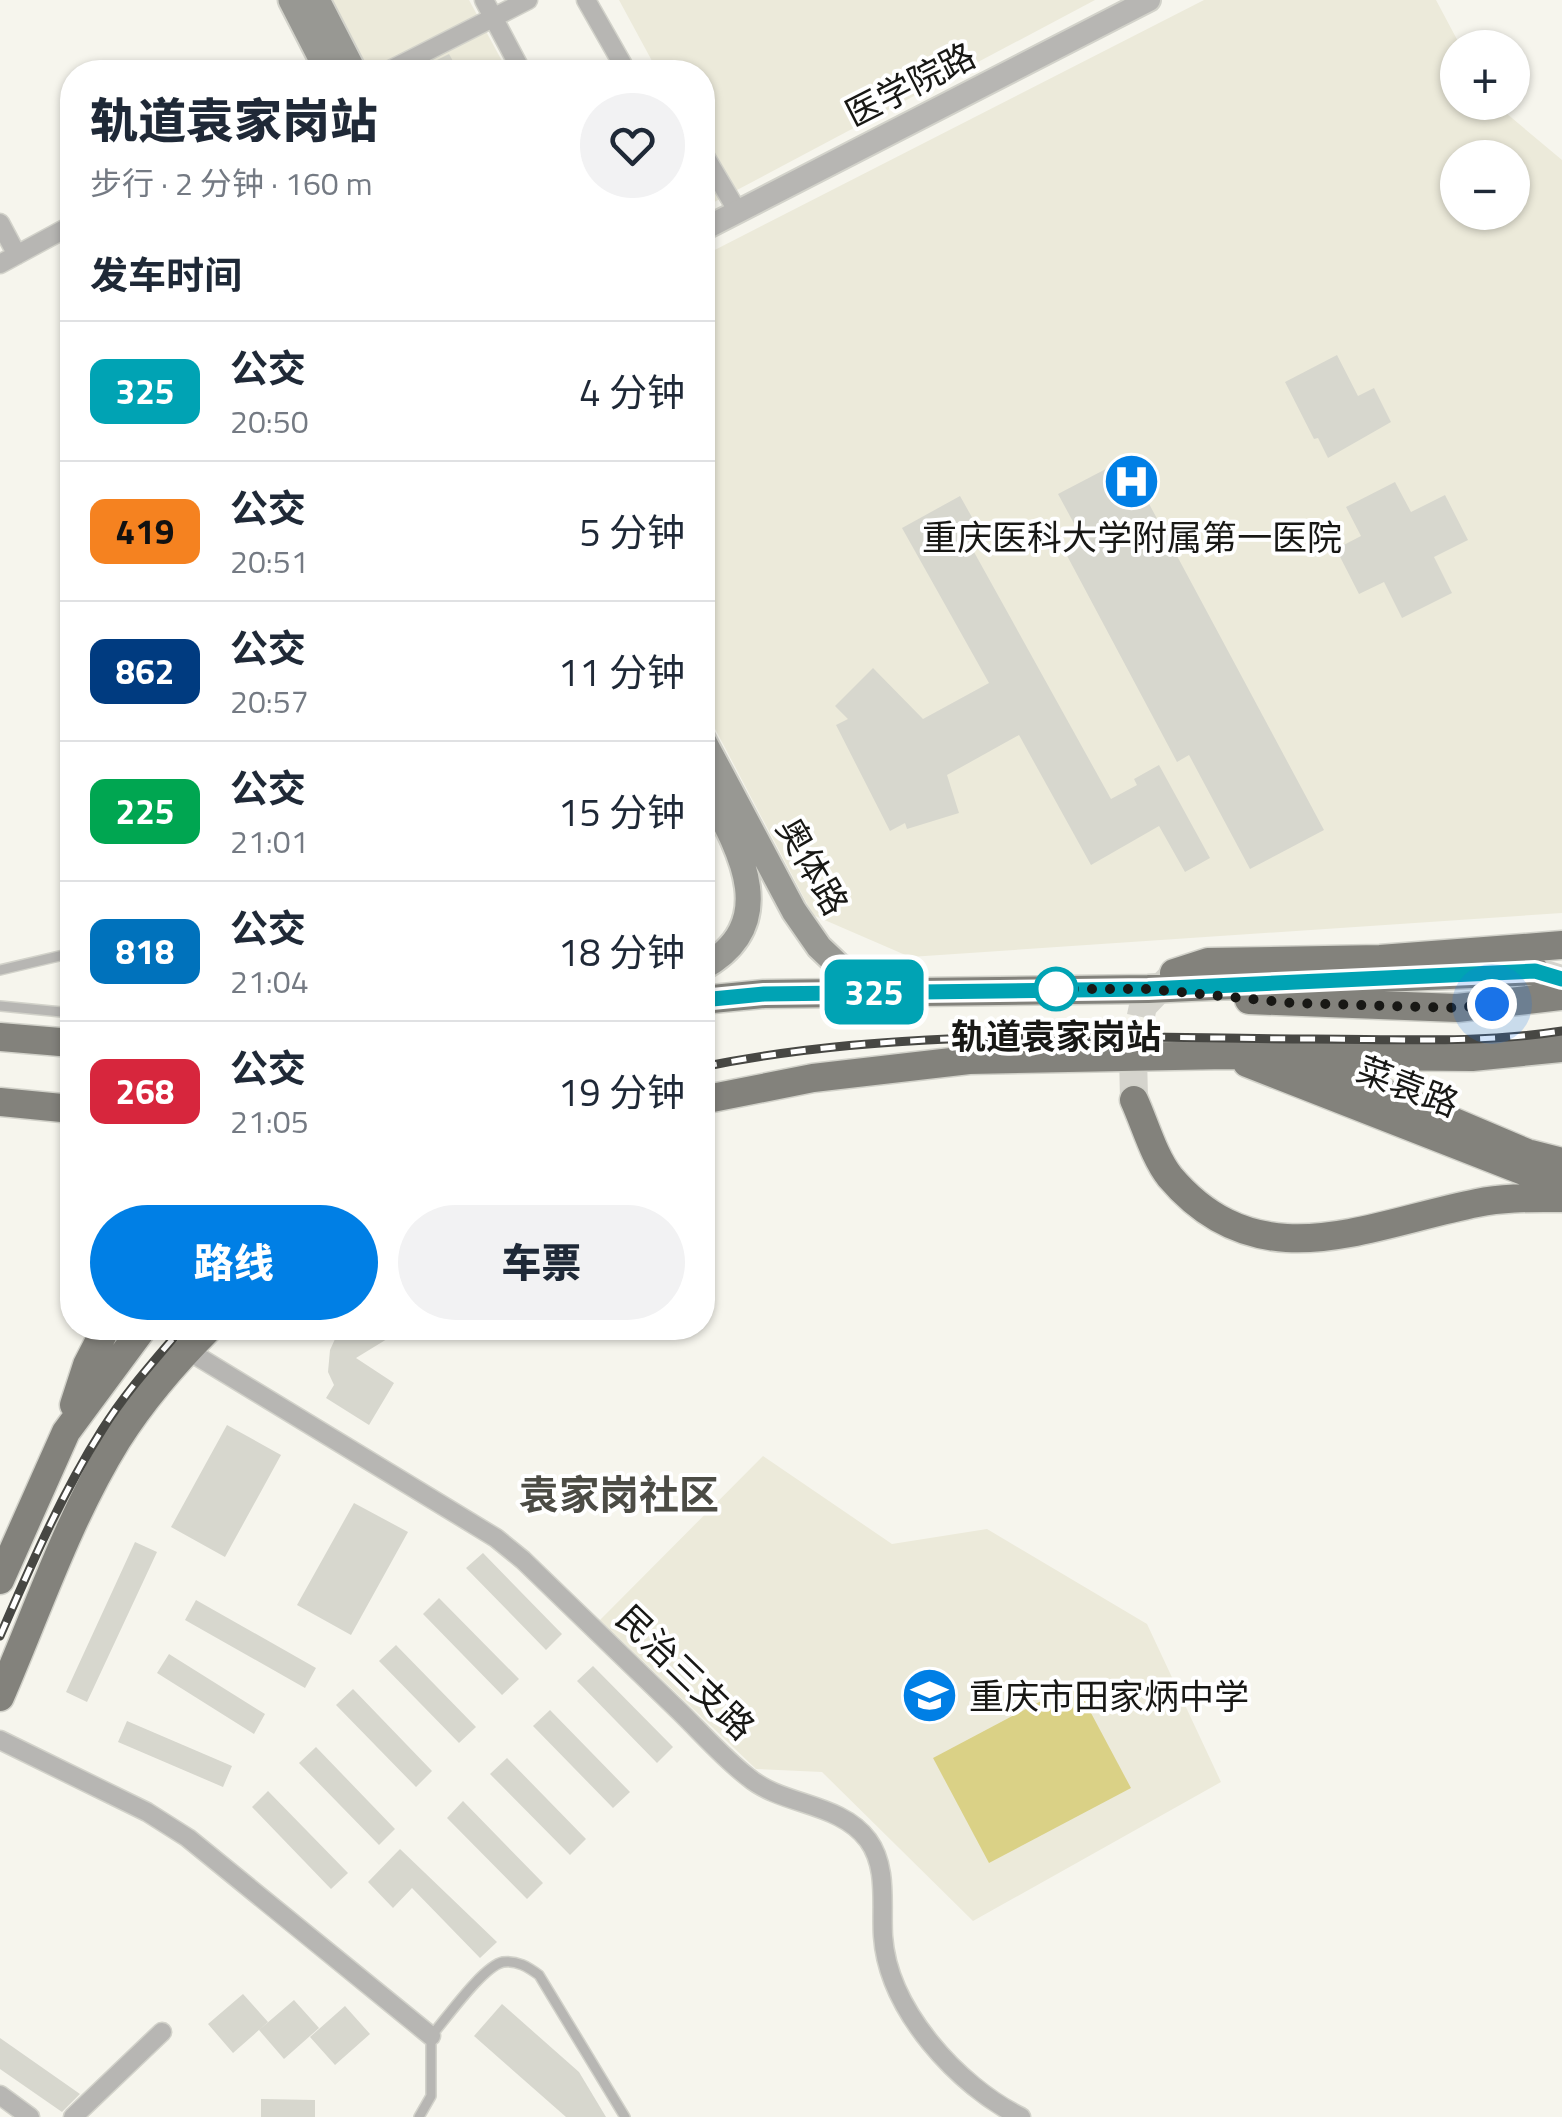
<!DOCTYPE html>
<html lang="zh">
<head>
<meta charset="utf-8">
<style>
	:root { --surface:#fff; --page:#f2f2f3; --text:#1f2937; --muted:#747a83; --line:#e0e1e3; --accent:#007fe5 }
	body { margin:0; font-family:"Titillium Web","Noto Sans SC",sans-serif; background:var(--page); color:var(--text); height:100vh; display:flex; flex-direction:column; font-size:38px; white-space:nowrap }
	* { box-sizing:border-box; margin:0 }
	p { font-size:32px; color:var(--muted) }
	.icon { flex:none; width:55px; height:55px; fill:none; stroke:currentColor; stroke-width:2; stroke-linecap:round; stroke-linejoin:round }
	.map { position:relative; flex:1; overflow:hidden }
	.panel { position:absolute; left:60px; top:60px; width:655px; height:1280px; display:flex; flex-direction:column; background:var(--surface); border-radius:40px; box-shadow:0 2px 8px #0004 }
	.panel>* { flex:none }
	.badge { padding:0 20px; border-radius:15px; font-size:35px; line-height:65px }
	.controls { position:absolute; left:1440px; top:30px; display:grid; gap:20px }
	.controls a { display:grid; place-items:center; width:90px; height:90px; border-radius:50%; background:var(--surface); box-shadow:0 2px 8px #0004; font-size:50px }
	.you { position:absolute; width:50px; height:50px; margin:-25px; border:8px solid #fff; border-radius:50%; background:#1a73e8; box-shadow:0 0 0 15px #1a73e833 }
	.map>.badge { position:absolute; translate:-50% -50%; box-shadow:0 0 0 5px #fff }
	h2 { padding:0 30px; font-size:38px; line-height:90px }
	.round { display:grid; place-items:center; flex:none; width:105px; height:105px; border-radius:52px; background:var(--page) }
	.headline { display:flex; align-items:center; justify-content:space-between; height:170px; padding:0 30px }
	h1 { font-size:48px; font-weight:800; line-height:75px }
	.action { display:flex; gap:20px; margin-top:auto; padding:20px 30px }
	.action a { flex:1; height:115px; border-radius:60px; background:var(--accent); color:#fff; font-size:40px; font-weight:800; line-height:115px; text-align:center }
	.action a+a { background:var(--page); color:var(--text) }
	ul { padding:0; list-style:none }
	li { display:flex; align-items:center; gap:30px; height:140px; padding:0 30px; border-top:2px solid var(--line) }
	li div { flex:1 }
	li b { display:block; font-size:38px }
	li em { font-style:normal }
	li .badge { min-width:110px; font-weight:700; text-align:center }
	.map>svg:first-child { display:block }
</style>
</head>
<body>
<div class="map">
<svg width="1562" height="2117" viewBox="0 0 1562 2117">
	<rect width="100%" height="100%" fill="#f6f5ed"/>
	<path fill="#eceada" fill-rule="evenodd" d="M 332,0 L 469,0 L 508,72 L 369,72 Z
		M 619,0 L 1095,0 L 703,208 L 702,72 L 658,72 Z
		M 1204,0 L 1436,0 L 1461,47 L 1458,48 L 1458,102 L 1494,103 L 1562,160 L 1562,913 L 910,957 L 813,915 L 703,706 L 703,256 ZM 1458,158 L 1512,158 L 1512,212 L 1458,212 Z
		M 763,1456 L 892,1544 L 987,1529 L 1147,1624 L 1221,1782 L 973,1921 L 822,1772 L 756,1769 L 600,1620 Z"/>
	<path fill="#dad186" d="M 1075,1683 L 1131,1788 L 989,1863 L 933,1758 Z"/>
	<path fill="#d7d7ce" d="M 449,54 L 459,72 L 413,72 Z
		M 1337,355 L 1358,396 L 1374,388 L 1391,422 L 1328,458 L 1318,438 L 1314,439 L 1285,382 Z
		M 1125,459 L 1324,830 L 1250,869 L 1189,755 L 1177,762 L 1064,550 L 1083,540 L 1058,494 Z
		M 1395,482 L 1411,512 L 1445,495 L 1468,540 L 1434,557 L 1452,593 L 1402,618 L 1384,582 L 1359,594 L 1336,549 L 1361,536 L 1346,507 Z
		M 960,496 L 982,535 L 969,543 L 1111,799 L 1137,785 L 1134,779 L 1159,765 L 1210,858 L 1185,872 L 1159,826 L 1091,865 L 1019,735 L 947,775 L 959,813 L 907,829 L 905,823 L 890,831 L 836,725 L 848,719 L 835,706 L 873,668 L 923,719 L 989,683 L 902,528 Z
		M 340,1328 L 405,1328 L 356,1358 L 394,1383 L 369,1425 L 326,1398 L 334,1385 L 328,1372 L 330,1350 Z
		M 227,1425 L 281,1455 L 225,1557 L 171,1527 Z
		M 354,1503 L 408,1532 L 351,1635 L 297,1605 Z
		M 135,1542 L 157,1552 L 87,1702 L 66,1692 Z
		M 483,1553 L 562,1634 L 546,1650 L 466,1568 Z
		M 439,1598 L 519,1679 L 502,1695 L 423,1614 Z
		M 196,1600 L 316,1668 L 305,1688 L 185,1620 Z
		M 396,1645 L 476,1727 L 459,1743 L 379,1661 Z
		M 169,1654 L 265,1714 L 254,1734 L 157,1673 Z
		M 593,1666 L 673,1747 L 657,1763 L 577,1681 Z
		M 353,1689 L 432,1771 L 416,1787 L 336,1705 Z
		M 550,1710 L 630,1792 L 613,1808 L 533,1726 Z
		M 127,1721 L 232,1766 L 223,1787 L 118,1742 Z
		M 316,1747 L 395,1829 L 379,1845 L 299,1763 Z
		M 507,1758 L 586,1839 L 570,1855 L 490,1774 Z
		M 268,1791 L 348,1873 L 331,1889 L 252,1807 Z
		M 463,1801 L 543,1883 L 527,1899 L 447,1818 Z
		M 400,1849 L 497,1942 L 480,1958 L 412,1888 L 393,1908 L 368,1882 Z
		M 243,1994 L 268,2022 L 233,2053 L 208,2024 Z
		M 294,2000 L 319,2028 L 284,2059 L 259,2030 Z
		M 502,2004 L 579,2072 L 606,2117 L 566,2117 L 474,2036 Z
		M 345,2006 L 370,2034 L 335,2065 L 310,2037 Z
		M 0,2038 L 80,2094 L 62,2112 L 0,2069 Z
		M 261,2099 L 315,2100 L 315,2117 L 261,2117 Z"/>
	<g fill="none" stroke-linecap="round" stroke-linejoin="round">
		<path stroke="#d5d4cd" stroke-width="28" stroke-dasharray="28 14" stroke-linecap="butt" d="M 1535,971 L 1562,979
			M 1134,1100 L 1133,1054 L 1143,1006 L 1170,978"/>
		<defs>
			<path id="service" d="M 0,970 L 72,953
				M 0,1006 L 72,1013
				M 419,2117 L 431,2096 L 431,2036 C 446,2019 483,1966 503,1962 C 517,1960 528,1967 539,1975 L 625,2117"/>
			<path id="minor" d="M 484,0 L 522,72
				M 586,0 L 627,72
				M 386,72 L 528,0
				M 702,151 L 738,212
				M 0,223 L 17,255
				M 0,264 L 72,225
				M 187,1350 L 496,1538 L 523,1560 C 574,1609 625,1659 676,1708 C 700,1731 722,1757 748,1777 C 782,1806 840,1802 868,1840 C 888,1867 881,1905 883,1936 C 888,2010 958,2086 1021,2117
				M 0,1740 L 147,1812 L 188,1838 L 431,2036
				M 0,2095 L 30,2117
				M 73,2117 L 162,2032"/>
			<path id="tertiary" d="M 702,230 L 1149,0"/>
			<path id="secondary" d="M 291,0 L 328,72
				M 317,0 L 354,72
				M 702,738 L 794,911 L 819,947 L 839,966 L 861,979 L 893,990
				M 702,780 C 735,842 787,921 702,968"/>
			<path id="primary" d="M 1174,973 L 1208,962 L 1380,959 L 1562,945
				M 702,1000 L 764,994 L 1148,989 L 1535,971
				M 1249,1000 L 1457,1008 L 1562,996
				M 0,1037 L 72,1043
				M 1310,1061 L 1527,1153 L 1562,1162
				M 1247,1063 L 1562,1186
				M 702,1100 L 813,1078 L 969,1060 L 1227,1055 L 1472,1057 L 1562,1048
				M 1134,1100 C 1145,1124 1154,1157 1170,1177 C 1259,1282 1366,1225 1477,1203 C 1505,1197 1534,1198 1562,1198
				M 0,1102 L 72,1109
				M 74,1405 L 87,1365 L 106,1328
				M 0,1580 L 66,1432 L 143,1328
				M 0,1697 C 37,1612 68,1519 117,1440 C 143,1399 175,1362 209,1328"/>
		</defs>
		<use href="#service" stroke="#d2d2ca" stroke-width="12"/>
		<use href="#minor" stroke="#d2d2ca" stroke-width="21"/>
		<use href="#tertiary" stroke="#d2d2ca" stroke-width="26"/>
		<use href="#secondary" stroke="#d2d2ca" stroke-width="29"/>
		<use href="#primary" stroke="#d2d2ca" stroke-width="31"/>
		<use href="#service" stroke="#b7b6b3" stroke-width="9"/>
		<use href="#minor" stroke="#b7b6b3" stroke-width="18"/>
		<use href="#tertiary" stroke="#b7b6b3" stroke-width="22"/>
		<use href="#secondary" stroke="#989893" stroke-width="25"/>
		<use href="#primary" stroke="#83827c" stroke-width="28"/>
		<defs>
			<path id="rail" d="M 702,1067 C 902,1026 1108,1038 1311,1039 C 1394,1039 1480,1044 1562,1031
				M 0,1636 C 31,1565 61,1495 102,1430 C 125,1393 154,1361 182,1328"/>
		</defs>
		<use href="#rail" stroke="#474743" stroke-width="9"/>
		<use href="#rail" stroke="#fff" stroke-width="5" stroke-dasharray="15" stroke-linecap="butt"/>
	</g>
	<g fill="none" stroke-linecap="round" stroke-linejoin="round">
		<defs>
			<path id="line" d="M 702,1000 L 764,994 L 1148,989 L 1535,971 L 1562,979"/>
		</defs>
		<use href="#line" stroke="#fff" stroke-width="22"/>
		<use href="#line" stroke="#00a3b4" stroke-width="15"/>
		<path stroke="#181815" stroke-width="10" stroke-dasharray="0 18" d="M 1056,989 L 1148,989 L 1292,1003 L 1457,1008 L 1492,1004"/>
	</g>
	<defs>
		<symbol id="hospital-disc" viewBox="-11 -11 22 22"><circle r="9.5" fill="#007fe5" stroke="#fff"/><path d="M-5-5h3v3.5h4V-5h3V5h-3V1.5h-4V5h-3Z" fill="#fff"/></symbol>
		<symbol id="school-disc" viewBox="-11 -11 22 22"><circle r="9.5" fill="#007fe5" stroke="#fff"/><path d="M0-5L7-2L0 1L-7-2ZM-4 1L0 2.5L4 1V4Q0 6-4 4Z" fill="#fff"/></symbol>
	</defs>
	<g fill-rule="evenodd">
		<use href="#hospital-disc" x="1100" y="450" width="63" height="63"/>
		<use href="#school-disc" x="898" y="1664" width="63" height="63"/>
	</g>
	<circle fill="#fff" stroke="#00a3b4" stroke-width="5" cx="1056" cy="989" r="20"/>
	<g text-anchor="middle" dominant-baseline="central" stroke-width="8" stroke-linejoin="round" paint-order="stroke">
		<g font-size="35" fill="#181815" stroke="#fff">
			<text transform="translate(910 84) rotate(-27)">医学院路</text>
			<text transform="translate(813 866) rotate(60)">奥体路</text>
			<text transform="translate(1408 1086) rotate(21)">菜袁路</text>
			<text transform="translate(686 1672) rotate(44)">民治三支路</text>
		</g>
		<g font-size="35" fill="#181815" stroke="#fff">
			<text x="1132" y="537">重庆医科大学附属第一医院</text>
			<text x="969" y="1696" text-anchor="start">重庆市田家炳中学</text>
		</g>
		<g font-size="35" font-weight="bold" fill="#181815" stroke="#fff">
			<text x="1056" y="1036">轨道袁家岗站</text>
		</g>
		<g font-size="40" font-weight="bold" fill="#4c4c45" stroke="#fff">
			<text x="619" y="1494">袁家岗社区</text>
		</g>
	</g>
</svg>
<div class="controls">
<a>+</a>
<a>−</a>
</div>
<div class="you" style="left:1492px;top:1004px"></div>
<b class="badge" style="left:874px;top:992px;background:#00a3b4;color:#fff">325</b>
<section class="panel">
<div class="headline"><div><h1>轨道袁家岗站</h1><p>步行 · 2 分钟 · 160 m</p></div><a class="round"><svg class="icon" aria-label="heart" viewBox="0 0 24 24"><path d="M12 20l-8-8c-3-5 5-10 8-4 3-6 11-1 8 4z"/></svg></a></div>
<h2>发车时间</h2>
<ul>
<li><span class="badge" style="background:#00a3b4;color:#fff">325</span><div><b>公交</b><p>20:50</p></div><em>4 分钟</em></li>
<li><span class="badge" style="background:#f58220;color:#111">419</span><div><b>公交</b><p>20:51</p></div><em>5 分钟</em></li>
<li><span class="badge" style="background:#003b80;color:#fff">862</span><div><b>公交</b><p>20:57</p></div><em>11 分钟</em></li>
<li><span class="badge" style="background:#00a651;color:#fff">225</span><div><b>公交</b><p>21:01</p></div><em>15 分钟</em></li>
<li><span class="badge" style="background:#0072bc;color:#fff">818</span><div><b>公交</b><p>21:04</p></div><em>18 分钟</em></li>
<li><span class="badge" style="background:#d7263d;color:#fff">268</span><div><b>公交</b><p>21:05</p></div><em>19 分钟</em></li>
</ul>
<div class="action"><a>路线</a><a>车票</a></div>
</section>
</div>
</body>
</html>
